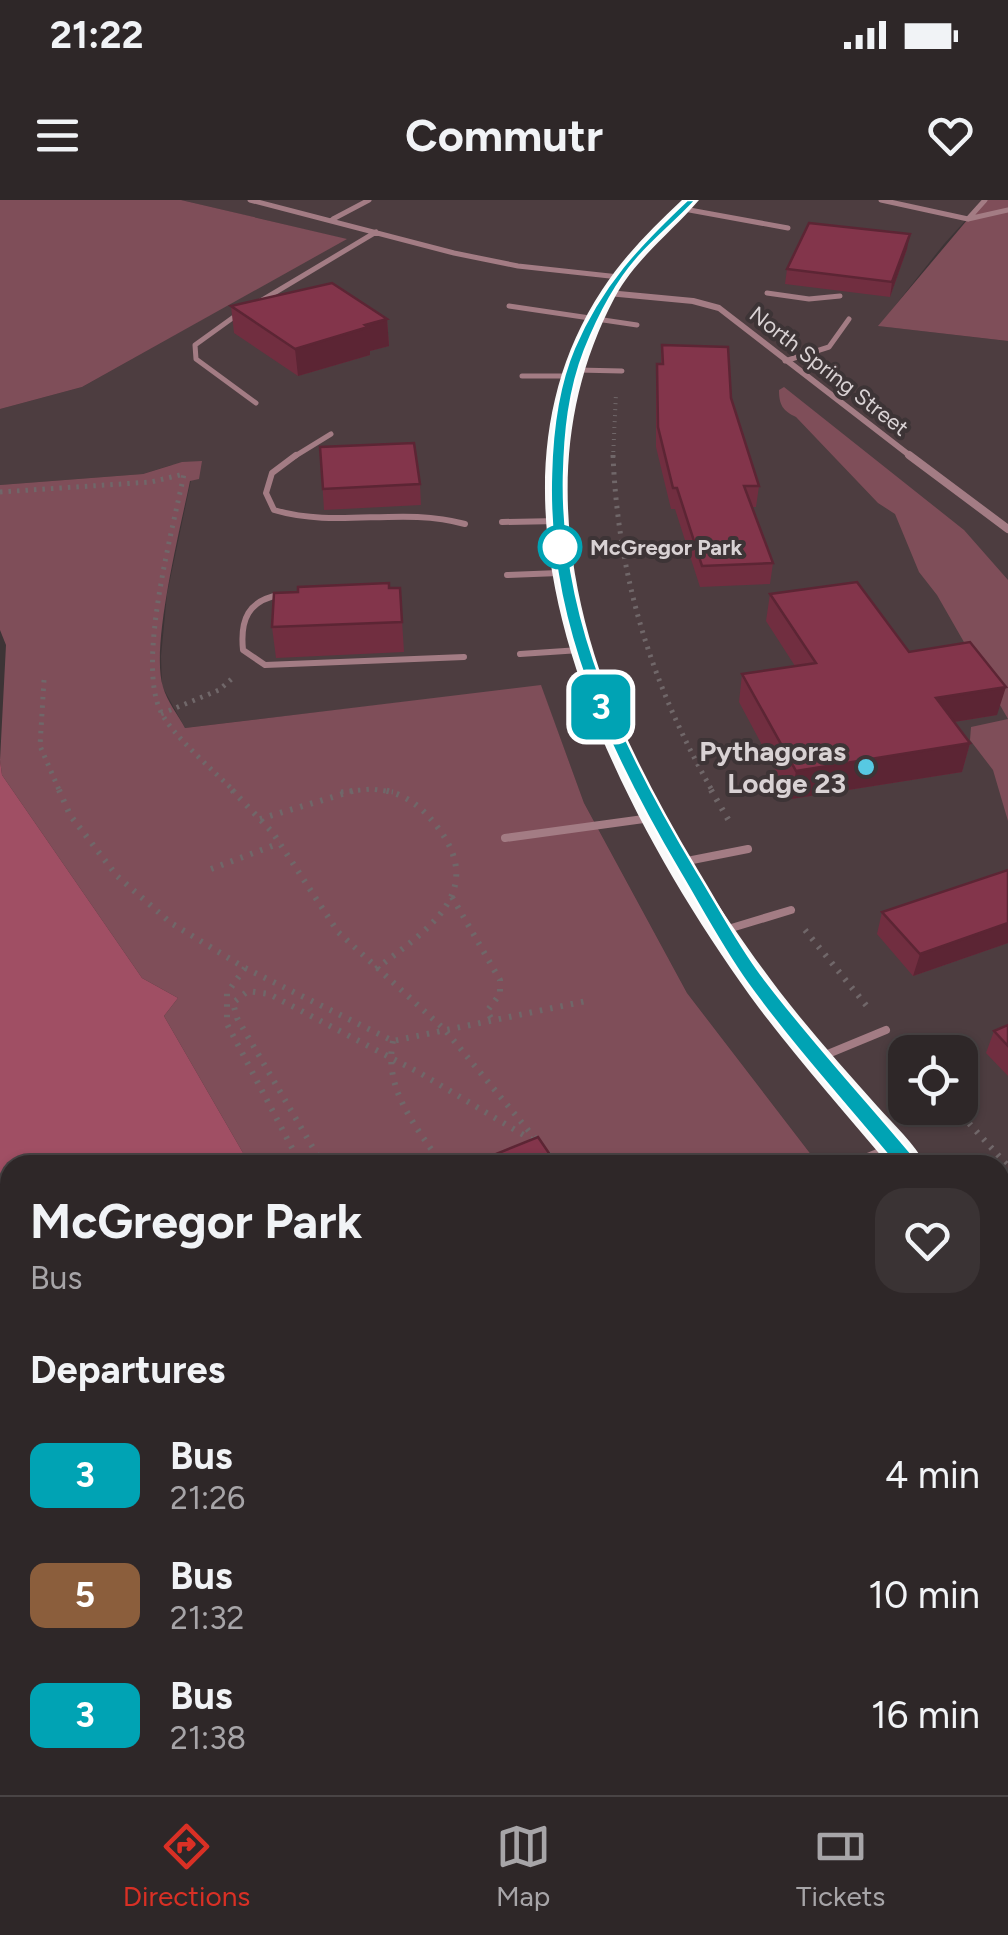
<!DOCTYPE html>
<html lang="en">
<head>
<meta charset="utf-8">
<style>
	:root { --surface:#2e2728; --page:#3a3334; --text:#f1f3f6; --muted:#a7a5a8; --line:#494445; --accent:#d93025 }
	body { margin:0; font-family:Figtree,sans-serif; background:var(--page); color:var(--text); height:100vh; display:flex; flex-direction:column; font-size:38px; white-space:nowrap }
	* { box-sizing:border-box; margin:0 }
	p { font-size:32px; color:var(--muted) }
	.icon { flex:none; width:55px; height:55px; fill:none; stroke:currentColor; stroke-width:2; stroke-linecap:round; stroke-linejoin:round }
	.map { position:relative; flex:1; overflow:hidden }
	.details { position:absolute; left:0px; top:955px; width:1010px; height:640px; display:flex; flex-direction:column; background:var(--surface); border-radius:30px 30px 0 0; box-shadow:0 2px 8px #0004,0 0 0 2px var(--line) }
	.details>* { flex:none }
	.badge { padding:0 20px; border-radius:15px; font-size:35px; line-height:65px }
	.controls { position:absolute; left:888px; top:835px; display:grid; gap:20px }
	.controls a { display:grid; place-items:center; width:90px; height:90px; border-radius:20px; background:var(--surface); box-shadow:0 2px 8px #0004,0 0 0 2px var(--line); font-size:50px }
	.map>.badge { position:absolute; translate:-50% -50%; box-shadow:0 0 0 5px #fff }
	h2 { padding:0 30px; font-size:38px; line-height:90px }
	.round { display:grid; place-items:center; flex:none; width:105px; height:105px; border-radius:30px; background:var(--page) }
	.headline { display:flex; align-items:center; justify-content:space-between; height:170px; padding:0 30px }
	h1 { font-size:48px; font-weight:700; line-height:75px }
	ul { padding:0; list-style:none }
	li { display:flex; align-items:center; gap:30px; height:120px; padding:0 30px }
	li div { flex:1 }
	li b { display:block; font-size:38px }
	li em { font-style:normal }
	li .badge { min-width:110px; font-weight:700; text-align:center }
	.status { display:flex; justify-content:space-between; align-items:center; height:70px; padding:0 50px; background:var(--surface); direction:ltr }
	.status svg { height:28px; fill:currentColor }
	header { display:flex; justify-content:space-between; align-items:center; height:130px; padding:0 30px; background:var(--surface); font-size:45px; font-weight:700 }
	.tabs { display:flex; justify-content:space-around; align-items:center; height:140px; border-top:2px solid var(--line); background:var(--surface); font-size:28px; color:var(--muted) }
	.tabs a { display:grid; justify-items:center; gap:5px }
	.tabs .selected { color:var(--accent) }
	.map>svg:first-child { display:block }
</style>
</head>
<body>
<div class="status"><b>21:22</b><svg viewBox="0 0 49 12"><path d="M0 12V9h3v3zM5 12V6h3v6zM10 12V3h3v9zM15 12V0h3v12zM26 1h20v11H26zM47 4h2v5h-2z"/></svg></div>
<header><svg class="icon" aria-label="menu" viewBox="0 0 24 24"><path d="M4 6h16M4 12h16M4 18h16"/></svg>Commutr<svg class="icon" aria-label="heart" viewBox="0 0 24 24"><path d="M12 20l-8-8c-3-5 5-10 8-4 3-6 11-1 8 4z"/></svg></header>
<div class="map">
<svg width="1008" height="1595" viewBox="0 0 1008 1595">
	<rect width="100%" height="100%" fill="#3d3436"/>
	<path fill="#4d3d40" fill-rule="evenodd" d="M 181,0 L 984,0 L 944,44 L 879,126 L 1008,141 L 1008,1202 L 1000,1192 L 1000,965 L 819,965 L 687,793 L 584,603 L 541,486 L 185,528 L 162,486 L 161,456 L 167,394 L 191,280 L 172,265 L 143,274 L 0,285 L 0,209 L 82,187 L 345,39 ZM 905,852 L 960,852 L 960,908 L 905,908 Z"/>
	<path fill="#7f4e59" d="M 0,0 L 181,0 L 347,39 L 82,187 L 0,209 Z
		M 984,0 L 1008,0 L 1008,141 L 878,126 Z
		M 784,187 L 964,330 L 1008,380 L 1008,621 L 993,570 L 970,540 L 971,527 L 1008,519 L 937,395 L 919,372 L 895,314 L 878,303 L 796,217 C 783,211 779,205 779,190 Z
		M 202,261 L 199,279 L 190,281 C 181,326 150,446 163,487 C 167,501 178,515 185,528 L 541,485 L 584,603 L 687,793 L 819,965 L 250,965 L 164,816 L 178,798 L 142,778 L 2,575 L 0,560 L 6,445 L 0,430 L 0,285 L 143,274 L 182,262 Z
		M 1000,1192 L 1008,1202 L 1008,1595 L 749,1595 L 742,1585 L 1000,1585 Z"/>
	<path fill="#a04f64" d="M 0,560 L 2,575 L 142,778 L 178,798 L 164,816 L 250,965 L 10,965 L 10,1585 L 742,1585 L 749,1595 L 0,1595 Z"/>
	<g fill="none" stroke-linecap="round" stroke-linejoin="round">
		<path stroke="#706769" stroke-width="4" stroke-dasharray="1 5" stroke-linecap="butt" d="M 613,258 L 616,193"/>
		<path stroke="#706769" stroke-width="5" stroke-dasharray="2.5 6" stroke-linecap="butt" d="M 613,255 C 618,378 652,486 713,592
			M 0,292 L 151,282 L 184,274 C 173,329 136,463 161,512 C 171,534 216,573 235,592
			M 44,480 L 40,546 L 60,592
			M 161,514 L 219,490 L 235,476
			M 341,592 L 372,589 L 393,592"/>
		<path stroke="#706769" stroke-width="6" stroke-dasharray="2.5 8" stroke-linecap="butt" d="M 59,590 L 70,615 L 117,676 L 171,723 L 245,768 L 393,841 L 591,800
			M 232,590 L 273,633 L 338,732 L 445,830 L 557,965
			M 711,590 L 732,626
			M 260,619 L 356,590
			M 211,669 L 280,643
			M 452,697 L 500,780 L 500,794 L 487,811 L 492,820
			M 805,730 L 870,810
			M 245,768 L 227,793 L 227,824 L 301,965
			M 376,769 C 425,731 487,694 439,629 C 424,609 408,595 383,590
			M 393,841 C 383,890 417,927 442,965
			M 955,908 L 1008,966
			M 323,965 L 237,818 L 233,803 L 248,791 L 269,794 L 420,873 L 537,943"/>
		<path stroke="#706769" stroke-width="9" stroke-dasharray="4 10" stroke-linecap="butt" d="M 1000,1372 L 1006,1380 L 1000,1384
			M 1000,1565 L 1008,1572
			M 814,1585 L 822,1595"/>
		<path stroke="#a37c84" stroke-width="5" d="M 250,0 L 454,53 L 518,66 L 619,77
			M 881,0 L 968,19 L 1008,10
			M 684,9 L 788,28
			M 333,19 L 369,0
			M 968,19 L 985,0
			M 767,93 L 809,99 L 840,96
			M 259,102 L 376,32
			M 509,106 L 637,125
			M 238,114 L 195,145 L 196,159 L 256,203
			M 785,161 L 829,147 L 849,119
			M 577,170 L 622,171
			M 522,176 L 570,176
			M 292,258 L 331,234"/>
		<path stroke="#a37c84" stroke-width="6" d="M 296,255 L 272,273 L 266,293 L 274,310 C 337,329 401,306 465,324
			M 502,322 L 558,321
			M 507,375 L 559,373
			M 280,395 C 248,400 240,420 243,450 L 265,465 L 464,457
			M 520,454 L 580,450"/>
		<path stroke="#a37c84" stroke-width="8" d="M 505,638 L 651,618
			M 682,662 L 748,649
			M 728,729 L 791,710
			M 823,856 L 886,830
			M 848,965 L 885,950
			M 1000,997 L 1008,993"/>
		<path stroke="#a37c84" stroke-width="6" d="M 608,93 L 693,101 L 719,108 L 913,258"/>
		<path stroke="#a37c84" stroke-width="8" d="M 909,255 L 1008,329"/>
		<path fill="#f9f9f9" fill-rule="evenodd" d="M 682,0 L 699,0 C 671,33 636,58 615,97 C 490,332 636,602 780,792 C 811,832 844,869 878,907 C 894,925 914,943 926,965 L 889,965 C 845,913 800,862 759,808 C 623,622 455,313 602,90 C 625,55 652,28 682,0 Z
			M 1000,1057 L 1008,1060 L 1008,1096 L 1000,1093 Z"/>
	</g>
	<path fill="#712e40" d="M 907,49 L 890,97 L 785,84 L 787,69 Z
		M 231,106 L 387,119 L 389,146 L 370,151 L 370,155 L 298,176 L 234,133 Z
		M 662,145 L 731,198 L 759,286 L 756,307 L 752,307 L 773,363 L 770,384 L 700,387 L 675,309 L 671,309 L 656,247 L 656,184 L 657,164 L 661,164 Z
		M 320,247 L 420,284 L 421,305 L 324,310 Z
		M 389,388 L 400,388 L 404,452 L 276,458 L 272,427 Z
		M 770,394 L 909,452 L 997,515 L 954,522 L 970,543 L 962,572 L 791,599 L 739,502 L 742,474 L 795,466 L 766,421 Z
		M 1008,670 L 1008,743 L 913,776 L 877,734 L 882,712 Z
		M 1008,825 L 1008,876 L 986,853 L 994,831 Z"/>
	<path fill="#5c2534" d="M 910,34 L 907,49 L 890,97 L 892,82 Z
		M 387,119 L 389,146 L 370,151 L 370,155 L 298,176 L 295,149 Z
		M 1006,487 L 997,515 L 929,526 L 936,498 Z
		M 970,543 L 962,572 L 791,599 L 796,571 Z
		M 1008,723 L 1008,743 L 913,776 L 920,754 Z"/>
	<path fill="#83354b" stroke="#5c2534" stroke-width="2.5" d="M 809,23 L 910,34 L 892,82 L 787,69 Z
		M 332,83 L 387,119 L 365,125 L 368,127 L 295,149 L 231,106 Z
		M 662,145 L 728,147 L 731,198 L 759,286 L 744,286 L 773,363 L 702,366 L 677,288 L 673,288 L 658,227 L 657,164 L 663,164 Z
		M 414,243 L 420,284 L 323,289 L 320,247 Z
		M 857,382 L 909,452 L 970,442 L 1006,487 L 936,498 L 970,543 L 796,571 L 742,474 L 816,463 L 770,394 Z
		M 389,383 L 389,388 L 400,388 L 402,422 L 272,427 L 274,393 L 298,392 L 298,387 Z
		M 1008,670 L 1008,723 L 920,754 L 882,712 Z
		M 1008,825 L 1008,846 L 994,831 Z
		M 538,937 L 557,965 L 469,965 Z"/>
	<path fill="#00a3b4" stroke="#fff" stroke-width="2.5" d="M 687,0 L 696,0 C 677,21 655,38 637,59 C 615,84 597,120 585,150 C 569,191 565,233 564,276 C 561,422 624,549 697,671 C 718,705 737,742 761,774 C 809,838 865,898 916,959 L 920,965 L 916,971 L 901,971 C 850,909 794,848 747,783 C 722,748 702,710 680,673 C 607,549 546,421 551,274 C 552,231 557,188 574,148 C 601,85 639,45 687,0 Z"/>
	<circle fill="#fff" stroke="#00a3b4" stroke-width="5" cx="560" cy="347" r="20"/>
	<circle fill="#57c9e2" stroke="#3d3436" stroke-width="4" cx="866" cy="567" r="10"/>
	<g text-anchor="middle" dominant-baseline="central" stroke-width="8" stroke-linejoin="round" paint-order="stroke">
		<g font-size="22" fill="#d9d2d4" stroke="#3d3436">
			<text transform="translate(829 171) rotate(38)">North Spring Street</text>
		</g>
		<g font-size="22" font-weight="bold" fill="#d9d2d4" stroke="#3d3436" text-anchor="start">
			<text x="590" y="347">McGregor Park</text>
		</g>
		<g font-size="28" font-weight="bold" fill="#d9d2d4" stroke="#3d3436" text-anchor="end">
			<text x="846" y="551">Pythagoras<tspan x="846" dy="32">Lodge 23</tspan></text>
		</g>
	</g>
</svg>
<div class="controls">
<a><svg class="icon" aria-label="locate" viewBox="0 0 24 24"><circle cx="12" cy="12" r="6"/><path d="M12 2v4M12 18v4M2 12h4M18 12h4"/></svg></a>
</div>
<b class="badge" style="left:601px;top:507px;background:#00a3b4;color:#fff">3</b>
<section class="details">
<div class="headline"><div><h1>McGregor Park</h1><p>Bus</p></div><a class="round"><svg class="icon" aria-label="heart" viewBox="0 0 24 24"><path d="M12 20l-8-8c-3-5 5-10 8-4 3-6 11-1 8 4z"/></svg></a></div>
<h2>Departures</h2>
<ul>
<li><span class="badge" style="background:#00a3b4;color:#fff">3</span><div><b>Bus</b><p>21:26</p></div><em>4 min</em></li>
<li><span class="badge" style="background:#8b5e3c;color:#fff">5</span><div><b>Bus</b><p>21:32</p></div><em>10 min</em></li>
<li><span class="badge" style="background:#00a3b4;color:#fff">3</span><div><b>Bus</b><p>21:38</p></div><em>16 min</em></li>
</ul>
</section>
</div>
<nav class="tabs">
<a class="selected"><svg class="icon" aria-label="directions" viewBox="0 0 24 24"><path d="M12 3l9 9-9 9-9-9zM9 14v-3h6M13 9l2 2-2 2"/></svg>Directions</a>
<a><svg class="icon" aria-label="map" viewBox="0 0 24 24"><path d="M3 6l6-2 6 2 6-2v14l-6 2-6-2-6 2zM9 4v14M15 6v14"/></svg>Map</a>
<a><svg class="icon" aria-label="tickets" viewBox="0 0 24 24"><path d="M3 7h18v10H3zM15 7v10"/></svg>Tickets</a>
</nav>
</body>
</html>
